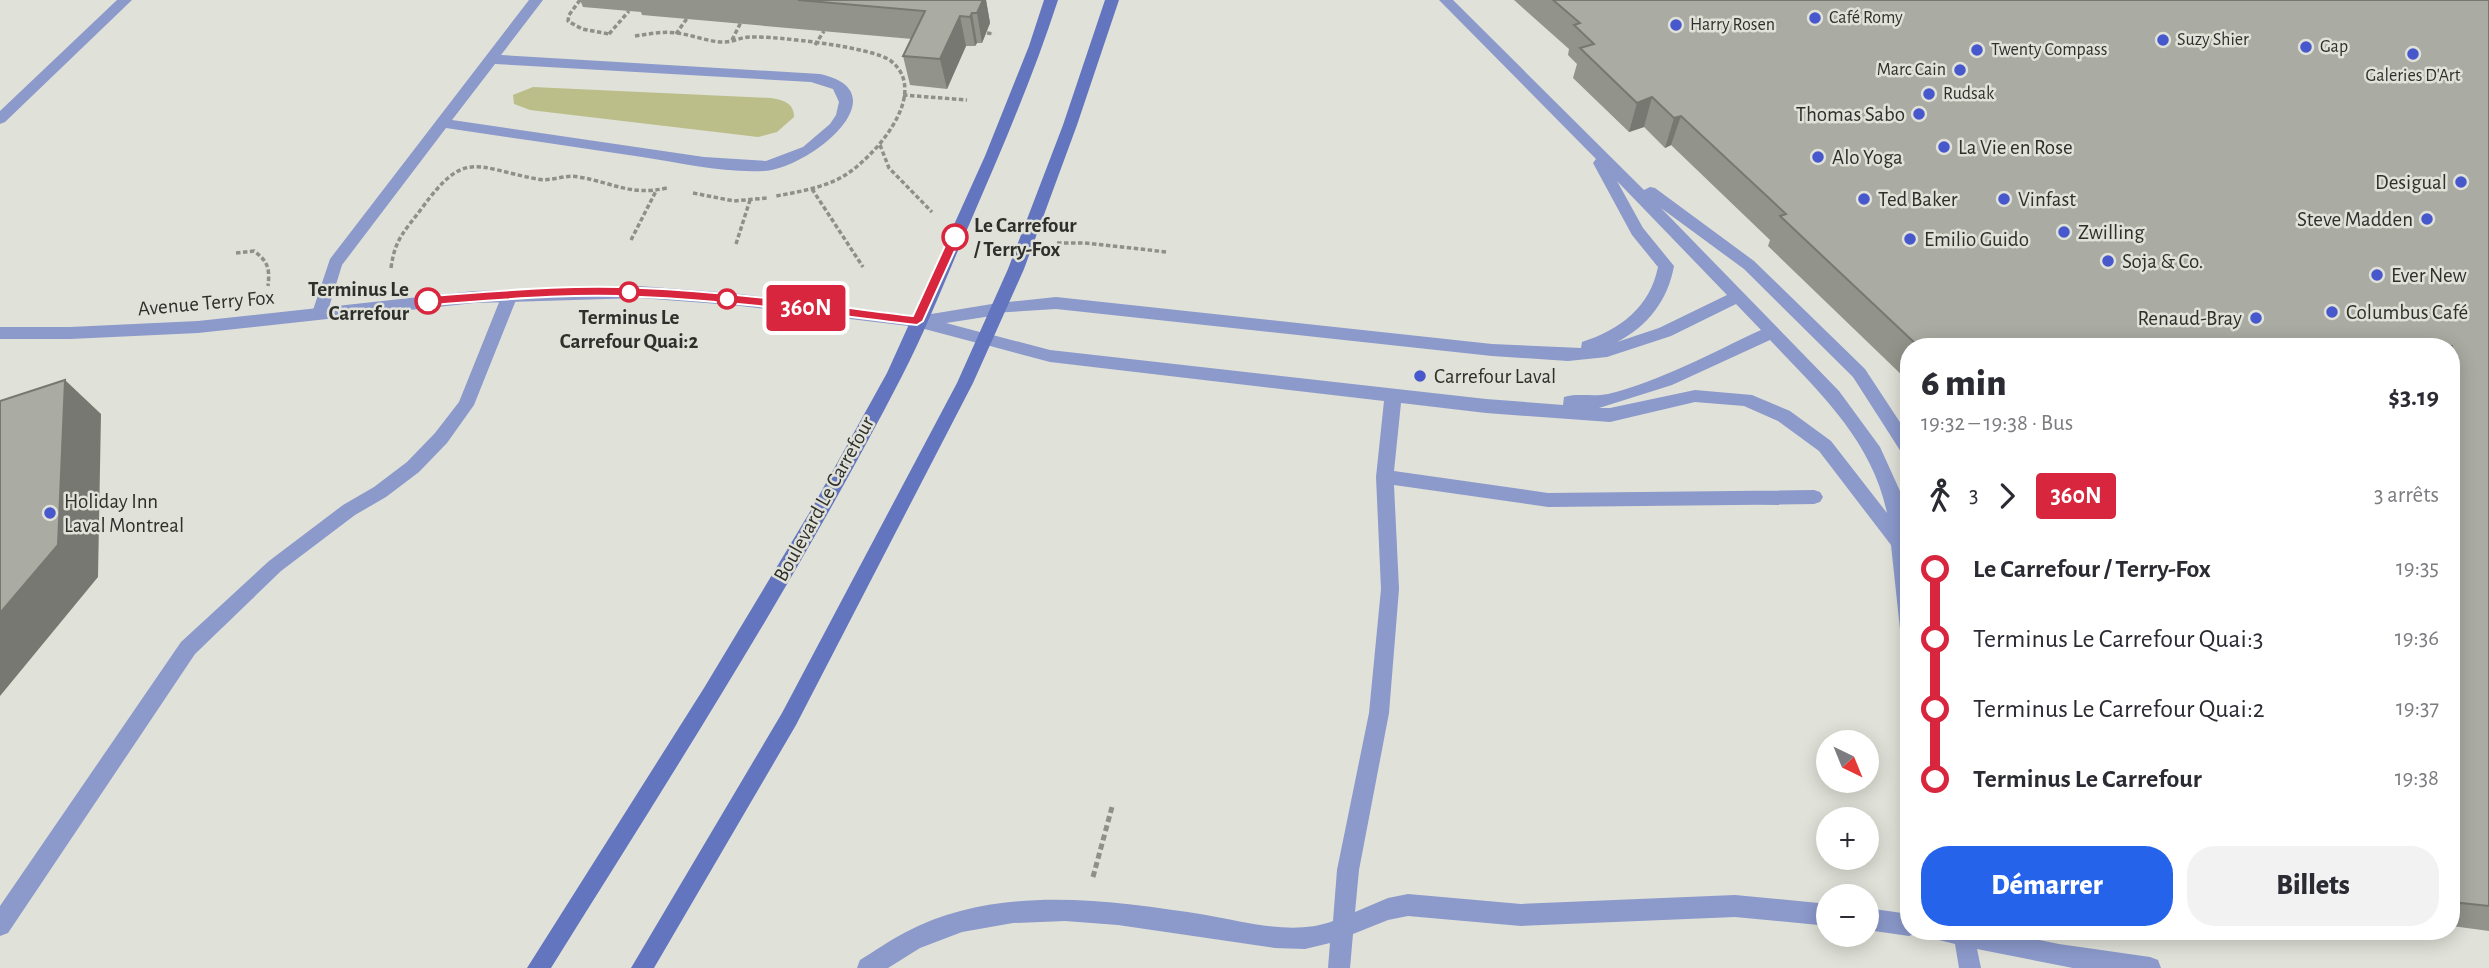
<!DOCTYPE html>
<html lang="fr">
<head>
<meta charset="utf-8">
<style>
	:root { --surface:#fff; --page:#f2f2f3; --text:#2b2b33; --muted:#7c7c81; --accent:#2563eb }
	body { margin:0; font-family:"Alegreya Sans",sans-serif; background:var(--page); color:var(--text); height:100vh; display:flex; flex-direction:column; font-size:26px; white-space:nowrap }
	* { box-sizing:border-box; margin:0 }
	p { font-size:23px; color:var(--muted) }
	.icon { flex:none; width:38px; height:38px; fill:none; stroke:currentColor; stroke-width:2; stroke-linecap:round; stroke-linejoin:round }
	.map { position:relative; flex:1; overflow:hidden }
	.details { position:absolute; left:1900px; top:338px; width:560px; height:602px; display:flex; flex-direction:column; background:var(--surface); border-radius:28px; box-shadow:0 4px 18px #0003 }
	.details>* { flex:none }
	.badge { padding:0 14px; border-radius:5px; font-size:24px; line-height:46px }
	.needle { width:46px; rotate:137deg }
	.controls { position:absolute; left:1816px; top:730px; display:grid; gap:14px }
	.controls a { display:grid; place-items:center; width:63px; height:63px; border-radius:50%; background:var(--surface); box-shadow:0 4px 18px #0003; font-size:35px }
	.map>.badge { position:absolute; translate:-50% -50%; box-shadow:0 0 0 4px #fff }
	.legs { display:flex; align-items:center; gap:10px; height:77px; padding:0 21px; font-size:23px }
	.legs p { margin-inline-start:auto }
	.summary { display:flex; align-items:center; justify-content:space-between; height:119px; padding:0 21px }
	h1 { font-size:38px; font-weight:800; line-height:52px }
	.action { display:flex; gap:14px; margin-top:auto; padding:14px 21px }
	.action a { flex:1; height:80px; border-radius:28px; background:var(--accent); color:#fff; font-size:28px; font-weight:800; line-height:80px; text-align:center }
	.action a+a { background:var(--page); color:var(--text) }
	ul { padding:0 21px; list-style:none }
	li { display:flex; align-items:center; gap:24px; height:70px; font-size:26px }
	li i { display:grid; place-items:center; width:10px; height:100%; margin:0 9px; background:currentColor }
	li i::after { content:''; width:18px; height:18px; margin:-9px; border:5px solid; border-radius:50%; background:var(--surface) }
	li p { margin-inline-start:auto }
	li:first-child i { background:linear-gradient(#0000 50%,currentColor 0) }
	li:last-child i { background:linear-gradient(currentColor 50%,#0000 0) }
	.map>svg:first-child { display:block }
</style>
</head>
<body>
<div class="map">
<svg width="2489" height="968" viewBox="0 0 2489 968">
	<rect width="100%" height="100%" fill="#e0e1d8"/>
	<path fill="#bbbe89" d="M 533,87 L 771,98 C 783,100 794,103 794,117 L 777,132 L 758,137 L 530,110 L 514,104 L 513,95 Z"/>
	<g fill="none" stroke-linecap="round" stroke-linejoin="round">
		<path stroke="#8f9089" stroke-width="3.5" stroke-dasharray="4.5 2.5" stroke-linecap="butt" d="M 580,0 L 569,15 L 568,21 L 582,29 L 609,34
			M 987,33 L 994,34
			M 609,34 L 629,11
			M 676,34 L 688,17
			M 635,36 C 649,34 663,31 677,33 C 693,35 708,42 724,42 C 733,42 741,37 750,37 C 776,36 873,47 891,61 C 932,94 872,160 842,177 C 822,188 798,192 776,196
			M 732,40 L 741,22
			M 815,45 L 824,31
			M 903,95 L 967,100
			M 880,145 L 889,168 L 932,212
			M 812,189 L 863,267
			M 693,193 L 734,201 L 767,198
			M 631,240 L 656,191
			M 1057,243 L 1085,243 L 1167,252
			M 736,244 L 750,200
			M 236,253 L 254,251 C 268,261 270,269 268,286
			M 391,268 C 395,238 405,231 422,208 C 465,149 474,167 537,179 C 550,182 565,174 579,177 C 614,183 630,196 667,188"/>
		<path stroke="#8f9089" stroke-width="5" stroke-dasharray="6 3.5" stroke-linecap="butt" d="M 1093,877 L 1112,807"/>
		<path fill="#8b99cb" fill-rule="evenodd" d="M 117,0 L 132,0 L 5,122 L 0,124 L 0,111 Z
			M 529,0 L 543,0 L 501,55 L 820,74 C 902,92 811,168 764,171 C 723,173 682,163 642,157 C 576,147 511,138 446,128 L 342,265 L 326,317 L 314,317 L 312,313 L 330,259 ZM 495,64 L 811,82 L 833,89 L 839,102 L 836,115 L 830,124 L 803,147 L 766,161 L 704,157 L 452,120 Z
			M 1439,0 L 1453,0 L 1644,190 L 1650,187 L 1655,188 L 1754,261 L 1865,369 L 1909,436 L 1909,457 L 1903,455 L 1853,377 L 1744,269 L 1661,208 L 1839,391 L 1880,447 L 1900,491 L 1908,530 L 1909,637 L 1902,635 L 1900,629 L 1891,545 L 1819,451 L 1778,421 L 1744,406 L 1695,402 L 1610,422 L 1486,413 L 1401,403 L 1394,471 L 1548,493 L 1814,490 L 1820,492 L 1823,497 L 1820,502 L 1814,504 L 1548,507 L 1394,485 L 1399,589 L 1389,713 L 1359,870 L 1355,912 L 1388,898 L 1408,894 L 1521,904 L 1735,895 L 1829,904 L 1829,926 L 1735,917 L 1521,926 L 1408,916 L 1388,920 L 1353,934 L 1350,968 L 1328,968 L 1330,943 L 1305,949 L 1275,948 L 1118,925 L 1065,921 L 1013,923 L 962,932 L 920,948 L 888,968 L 857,968 L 860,960 C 875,951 890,940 906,932 C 997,884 1108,900 1206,915 C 1246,922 1294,936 1333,921 L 1337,870 L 1369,713 L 1381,589 L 1376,477 L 1384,401 L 1050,362 L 979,343 L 977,339 L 979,335 L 985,333 L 1050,350 L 1486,399 L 1563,405 L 1564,397 C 1578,393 1594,397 1608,394 C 1661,381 1711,353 1761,330 L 1736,304 L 1671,336 L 1607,357 L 1568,361 L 1492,356 L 1056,309 L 992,313 L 990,309 L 992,305 L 998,303 L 1056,297 L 1492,344 L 1581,348 L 1582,342 C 1620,330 1650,307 1658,267 L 1632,235 L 1593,163 L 1596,159 ZM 1617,181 L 1727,295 L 1659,328 L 1617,342 C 1648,326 1668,300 1674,266 L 1643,228 ZM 1770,340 C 1819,392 1872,440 1887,513 L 1831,441 L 1790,411 L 1752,395 L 1695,390 L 1610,408 L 1599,408 L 1672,385 Z
			M 510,289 L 518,295 L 474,405 L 447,443 L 419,472 L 386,497 L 355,515 L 281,571 L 195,654 L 8,933 L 0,936 L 0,906 L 181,642 L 269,561 L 343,505 L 374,487 L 407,462 L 435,433 L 459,402 L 502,295 Z
			M 1867,908 L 1909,914 L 1909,931 L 1917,933 L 1909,936 L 1867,930 Z
			M 1932,931 L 1996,931 L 2059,944 L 2150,957 L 2158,960 L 2161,968 L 2073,968 L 1977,949 L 1981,968 L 1959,968 L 1955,944 L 1935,939 Z"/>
		<path fill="#8b99cb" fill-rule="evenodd" d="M 639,286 L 732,293 L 919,316 L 998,303 L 1006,309 L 998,315 L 946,323 L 991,335 L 993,339 L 991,343 L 985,345 L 917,327 L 732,305 L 639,298 L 474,303 L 198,333 L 70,339 L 0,339 L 0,327 L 70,327 L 198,321 L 474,291 Z"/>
		<path fill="#6375be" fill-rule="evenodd" d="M 1044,0 L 1058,0 C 1033,77 1001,151 969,225 C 947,275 927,328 902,376 C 797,580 672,774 551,968 L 527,968 L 704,688 L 811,510 L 887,373 L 985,156 L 1029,46 Z
			M 1105,0 L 1119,0 L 1077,125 L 1024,269 L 973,383 L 796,725 L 654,968 L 631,968 L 782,713 L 957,383 L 1008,269 L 1063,125 Z"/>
	</g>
	<path fill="#92938b" d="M 580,0 L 986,0 L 990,23 L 982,43 L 977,43 L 975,46 L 966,46 L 947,89 L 910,85 L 903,56 L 912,39 L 642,15 L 641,12 L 583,7 Z
		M 1514,0 L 2489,0 L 2489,931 L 2452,926 L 2452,346 L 1909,346 L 1909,382 L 1768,246 L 1770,240 L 1671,145 L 1665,148 L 1644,127 L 1629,132 L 1573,78 L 1577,64 L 1568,55 L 1569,49 Z"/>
	<path fill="#777871" d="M 973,0 L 986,0 L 990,23 L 982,43 L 977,13 Z
		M 972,13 L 977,43 L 975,46 L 970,17 Z
		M 960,16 L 966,46 L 947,89 L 940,59 Z
		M 1652,97 L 1644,127 L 1629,132 L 1637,103 Z
		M 1681,116 L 1671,145 L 1665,148 L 1674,118 Z
		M 65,380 L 101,414 L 98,577 L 0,696 L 0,613 Z"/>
	<path fill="#aaaba2" stroke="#777871" stroke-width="2" d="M 798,0 L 983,0 L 977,13 L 972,13 L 970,17 L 960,16 L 940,59 L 903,56 L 925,11 Z
		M 1553,0 L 2489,0 L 2489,906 L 2452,902 L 2452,346 L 1918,346 L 1780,216 L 1786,214 L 1681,116 L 1674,118 L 1652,97 L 1637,103 L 1580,48 L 1594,44 L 1574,25 L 1580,23 Z
		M 65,380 L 58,545 L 0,613 L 0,401 Z"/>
	<path fill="#d7263d" stroke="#fff" stroke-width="2" d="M 955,233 L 961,237 L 923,321 L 917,325 C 825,314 734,301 641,297 C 571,293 499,300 428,305 L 422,301 L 428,296 C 499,291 571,284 642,288 C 733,292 823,305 913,316 L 949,237 Z"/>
	<g fill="#4758cc" stroke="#e0e1d8" stroke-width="2.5">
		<circle cx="1815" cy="18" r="7"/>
		<circle cx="1676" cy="25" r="7"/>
		<circle cx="2163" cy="40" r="7"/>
		<circle cx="2306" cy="47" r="7"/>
		<circle cx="1977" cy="50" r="7"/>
		<circle cx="2413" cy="54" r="7"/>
		<circle cx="1960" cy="70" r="7"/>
		<circle cx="1929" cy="94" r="7"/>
		<circle cx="1919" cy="114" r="7"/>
		<circle cx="1944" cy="147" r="7"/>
		<circle cx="1818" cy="157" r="7"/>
		<circle cx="2461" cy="182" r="7"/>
		<circle cx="1864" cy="199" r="7"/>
		<circle cx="2004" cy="199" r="7"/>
		<circle cx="2427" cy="219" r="7"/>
		<circle cx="2064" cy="232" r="7"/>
		<circle cx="1910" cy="239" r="7"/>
		<circle cx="2108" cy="261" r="7"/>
		<circle cx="2377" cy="275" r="7"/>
		<circle cx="2332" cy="312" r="7"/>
		<circle cx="2256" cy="318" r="7"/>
		<circle cx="1420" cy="376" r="7"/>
		<circle cx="50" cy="513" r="7"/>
	</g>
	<g fill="#fff" stroke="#d7263d" stroke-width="3.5">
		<circle cx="955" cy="237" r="12"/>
		<circle cx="629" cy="292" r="9"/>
		<circle cx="727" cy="299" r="9"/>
		<circle cx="428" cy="301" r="12"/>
	</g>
	<g text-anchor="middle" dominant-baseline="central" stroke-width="5" stroke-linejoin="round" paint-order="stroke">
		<g font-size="18" fill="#2f2f2c" stroke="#e0e1d8" text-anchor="start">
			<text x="1829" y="18">Café Romy</text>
			<text x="1690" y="25">Harry Rosen</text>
			<text x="2177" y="40">Suzy Shier</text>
			<text x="2320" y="47">Gap</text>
			<text x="1991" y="50">Twenty Compass</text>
			<text x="1946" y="70" text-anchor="end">Marc Cain</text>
			<text x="2413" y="76" text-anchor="middle">Galeries D'Art</text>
			<text x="1943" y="94">Rudsak</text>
		</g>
		<g font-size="21" fill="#2f2f2c" stroke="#e0e1d8" text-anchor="start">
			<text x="1905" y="114" text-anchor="end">Thomas Sabo</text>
			<text x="1958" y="147">La Vie en Rose</text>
			<text x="1832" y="157">Alo Yoga</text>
			<text x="2447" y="182" text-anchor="end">Desigual</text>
			<text x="1878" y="199">Ted Baker</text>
			<text x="2018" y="199">Vinfast</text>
			<text x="2413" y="219" text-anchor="end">Steve Madden</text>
			<text x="2078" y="232">Zwilling</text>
			<text x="1924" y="239">Emilio Guido</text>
			<text x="2122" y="261">Soja &amp; Co.</text>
			<text x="2391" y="275">Ever New</text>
			<text x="2346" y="312">Columbus Café</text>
			<text x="2242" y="318" text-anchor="end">Renaud-Bray</text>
			<text x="1434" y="376">Carrefour Laval</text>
			<text x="64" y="501">Holiday Inn<tspan x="64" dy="24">Laval Montreal</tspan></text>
		</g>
		<g font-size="21" font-weight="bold" fill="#2f2f2c" stroke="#e0e1d8" text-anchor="start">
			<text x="974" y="225">Le Carrefour<tspan x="974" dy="24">/ Terry-Fox</tspan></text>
			<text x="409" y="289" text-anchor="end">Terminus Le<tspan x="409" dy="24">Carrefour</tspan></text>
			<text x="629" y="317" text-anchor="middle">Terminus Le<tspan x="629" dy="24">Carrefour Quai:2</tspan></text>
		</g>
		<g font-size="21" fill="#2f2f2c" stroke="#e0e1d8">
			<text transform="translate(206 303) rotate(-5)">Avenue Terry Fox</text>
			<text transform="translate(824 499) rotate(-61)">Boulevard Le Carrefour</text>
		</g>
	</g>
</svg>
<div class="controls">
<a><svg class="needle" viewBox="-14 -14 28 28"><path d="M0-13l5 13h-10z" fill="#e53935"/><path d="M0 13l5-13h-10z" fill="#7c7c81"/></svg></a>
<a>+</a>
<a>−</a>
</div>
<b class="badge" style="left:806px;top:308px;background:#d7263d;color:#fff">360N</b>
<section class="details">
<div class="summary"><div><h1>6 min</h1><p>19:32 – 19:38 · Bus</p></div><b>$3.19</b></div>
<div class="legs"><svg class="icon" aria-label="walk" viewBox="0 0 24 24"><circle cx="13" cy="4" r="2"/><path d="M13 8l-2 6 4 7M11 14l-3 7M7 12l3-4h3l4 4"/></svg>3<svg class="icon" aria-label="forward" viewBox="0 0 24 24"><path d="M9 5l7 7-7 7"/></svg><b class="badge" style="background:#d7263d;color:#fff">360N</b><p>3 arrêts</p></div>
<ul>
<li><i style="color:#d7263d"></i><b>Le Carrefour / Terry-Fox</b><p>19:35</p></li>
<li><i style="color:#d7263d"></i><span>Terminus Le Carrefour Quai:3</span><p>19:36</p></li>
<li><i style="color:#d7263d"></i><span>Terminus Le Carrefour Quai:2</span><p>19:37</p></li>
<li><i style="color:#d7263d"></i><b>Terminus Le Carrefour</b><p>19:38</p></li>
</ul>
<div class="action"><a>Démarrer</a><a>Billets</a></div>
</section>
</div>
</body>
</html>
